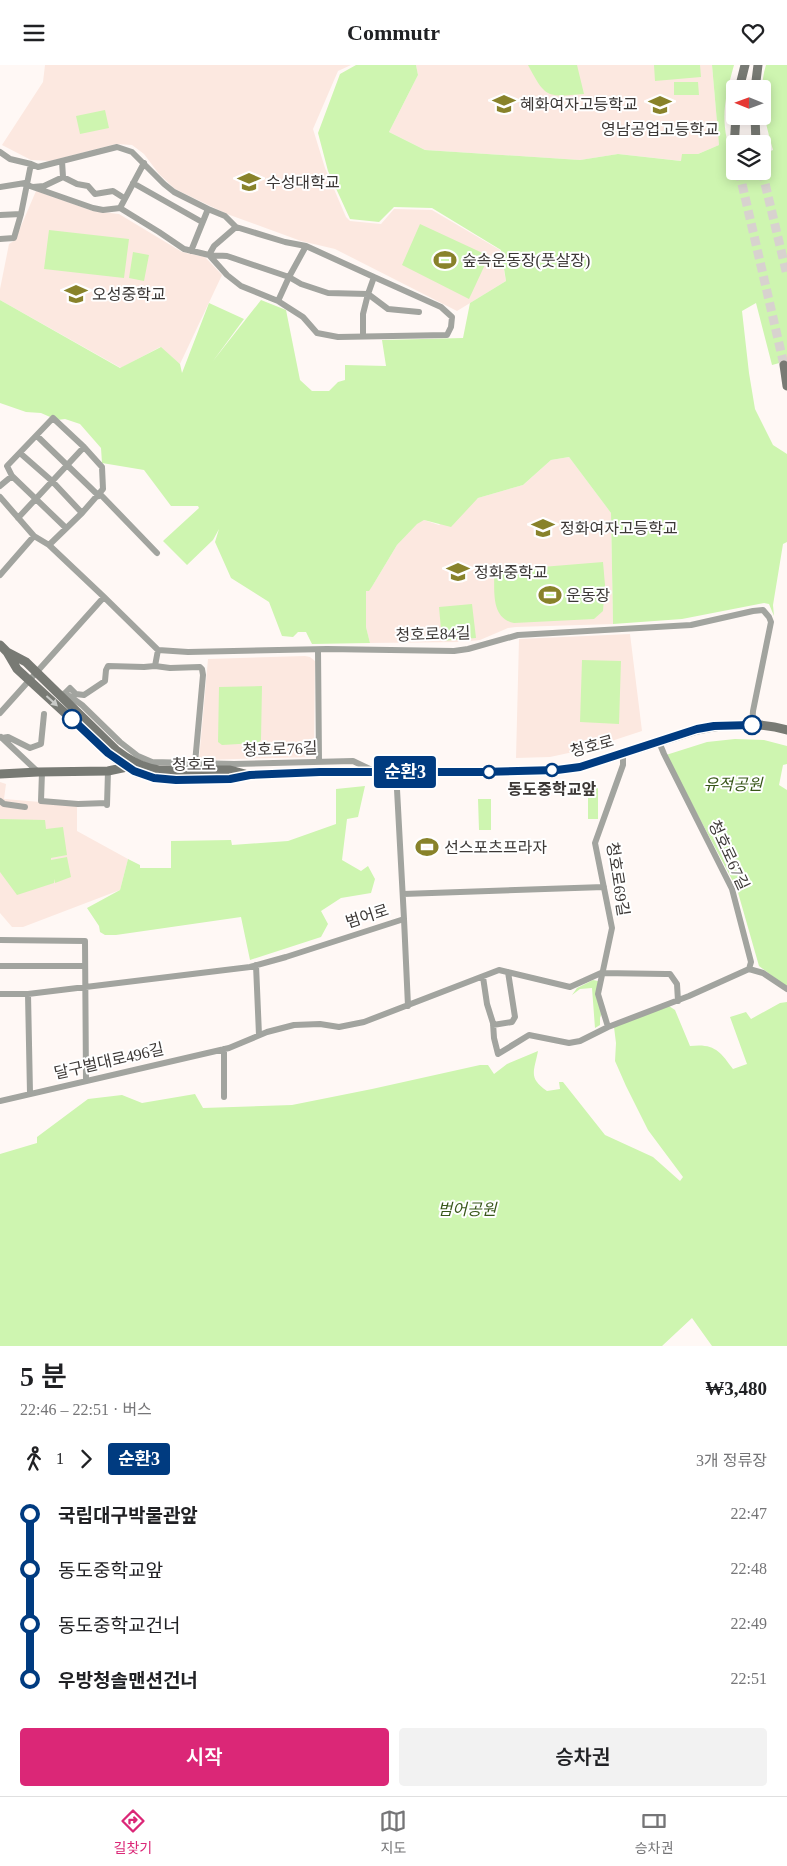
<!DOCTYPE html>
<html lang="ko">
<head>
<meta charset="utf-8">
<style>
	:root { --surface:#fff; --page:#f2f2f2; --text:#202124; --muted:#757577; --line:#e0e0e0; --accent:#db2777 }
	body { margin:0; font-family:"Times New Roman","Noto Sans KR",serif; background:var(--page); color:var(--text); height:100vh; display:flex; flex-direction:column; font-size:19px; white-space:nowrap }
	* { box-sizing:border-box; margin:0 }
	p { font-size:16px; color:var(--muted) }
	.icon { flex:none; width:28px; height:28px; fill:none; stroke:currentColor; stroke-width:2; stroke-linecap:round; stroke-linejoin:round }
	.map { position:relative; height:1281px; overflow:hidden }
	.sheet { display:flex; flex-direction:column; background:var(--surface); flex:1 }
	.sheet>* { flex:none }
	.badge { padding:0 10px; border-radius:4px; font-size:18px; line-height:32px }
	.needle { width:32px; rotate:271deg }
	.tools { position:absolute; left:726px; top:15px; display:grid; gap:10px }
	.tools a { display:grid; place-items:center; width:45px; height:45px; border-radius:5px; background:var(--surface); box-shadow:0 2px 12px #0003; font-size:25px }
	.map>.badge { position:absolute; translate:-50% -50%; box-shadow:0 0 0 2px #fff }
	.legs { display:flex; align-items:center; gap:8px; height:55px; padding:0 20px; font-size:16px }
	.legs p { margin-inline-start:auto }
	.summary { display:flex; align-items:center; justify-content:space-between; height:85px; padding:0 20px }
	h1 { font-size:28px; font-weight:600; line-height:38px }
	.button { display:flex; gap:10px; margin-top:auto; padding:10px 20px }
	.button a { flex:1; height:58px; border-radius:5px; background:var(--accent); color:#fff; font-size:20px; font-weight:600; line-height:58px; text-align:center }
	.button a+a { background:var(--page); color:var(--text) }
	ul { padding:0 20px; list-style:none }
	li { display:flex; align-items:center; gap:18px; height:55px; font-size:19px }
	li i { display:grid; place-items:center; width:8px; height:100%; margin:0 6px; background:currentColor }
	li i::after { content:''; width:12px; height:12px; margin:-6px; border:4px solid; border-radius:50%; background:var(--surface) }
	li p { margin-inline-start:auto }
	li:first-child i { background:linear-gradient(#0000 50%,currentColor 0) }
	li:last-child i { background:linear-gradient(currentColor 50%,#0000 0) }
	header { display:flex; justify-content:space-between; align-items:center; height:65px; padding:0 20px; background:var(--surface); font-size:22px; font-weight:600 }
	.tabs { display:flex; justify-content:space-around; align-items:center; height:70px; border-top:1px solid var(--line); background:var(--surface); font-size:14px; color:var(--muted) }
	.tabs a { display:grid; justify-items:center; gap:2px }
	.tabs .active { color:var(--accent) }
	.map>svg:first-child { display:block }
</style>
</head>
<body>
<header><svg class="icon" aria-label="menu" viewBox="0 0 24 24"><path d="M4 6h16M4 12h16M4 18h16"/></svg>Commutr<svg class="icon" aria-label="heart" viewBox="0 0 24 24"><path d="M12 20l-8-8c-3-5 5-10 8-4 3-6 11-1 8 4z"/></svg></header>
<div class="map">
<svg width="787" height="1281" viewBox="0 0 787 1281">
	<rect width="100%" height="100%" fill="#fff8f5"/>
	<path fill="#fce8e0" d="M 45,0 L 351,0 L 338,6 L 313,64 L 325,103 L 346,152 L 350,156 L 381,159 L 394,144 L 432,145 L 500,185 L 506,216 L 457,246 L 335,184 L 301,176 L 227,149 L 175,124 L 159,109 L 144,89 L 132,80 L 116,79 L 50,96 L 31,95 L 2,80 L 43,17 Z
		M 416,0 L 712,0 L 719,80 L 698,89 L 682,89 L 682,96 L 618,89 L 580,95 L 425,85 L 389,67 L 418,10 Z
		M 36,126 L 93,146 L 119,149 L 182,187 L 205,192 L 222,210 L 180,299 L 160,282 L 121,303 L 0,235 L 0,224 L 9,179 L 15,175 Z
		M 569,392 L 611,448 L 613,559 L 516,562 L 508,563 L 480,575 L 460,577 L 370,578 L 366,562 L 366,526 L 373,520 L 397,480 L 417,458 L 424,455 L 439,460 L 478,433 L 523,420 L 551,395 Z
		M 630,569 L 642,666 L 587,684 L 550,692 L 516,693 L 519,574 Z
		M 305,591 L 310,592 L 315,596 L 314,692 L 199,695 L 208,594 Z
		M 0,717 L 6,719 L 4,734 L 77,740 L 77,766 L 128,794 L 120,825 L 23,862 L 12,862 L 0,848 Z"/>
	<path fill="#cef5b0" d="M 356,0 L 416,0 L 418,10 L 389,67 L 425,85 L 580,95 L 618,89 L 681,96 L 682,89 L 698,89 L 719,80 L 712,0 L 734,0 C 723,40 720,57 733,97 L 735,96 L 735,106 L 762,106 L 763,89 L 773,85 C 765,56 757,29 766,0 L 787,0 L 787,296 L 772,300 L 756,238 L 742,246 L 749,308 L 755,344 L 773,380 L 787,389 L 787,477 L 783,479 L 773,540 L 774,551 L 769,539 L 764,538 L 682,554 L 613,559 L 611,448 L 569,392 L 551,395 L 523,420 L 478,433 L 451,462 L 424,455 L 417,459 L 397,480 L 373,520 L 369,526 L 366,526 L 366,562 L 370,578 L 312,579 L 306,567 L 298,567 L 293,572 L 282,571 L 269,537 L 231,513 L 215,477 L 219,464 L 213,475 L 187,500 L 163,476 L 199,443 L 198,441 L 171,441 L 144,405 L 102,398 L 101,383 L 80,359 L 65,354 L 57,355 L 41,348 L 26,347 L 0,338 L 0,235 L 120,303 L 161,282 L 180,299 L 182,308 L 209,238 L 244,254 L 213,296 L 261,235 L 286,245 L 300,315 L 312,326 L 329,326 L 338,317 L 345,315 L 345,300 L 386,301 L 382,275 L 463,273 L 470,238 L 506,216 L 501,185 L 432,143 L 394,142 L 379,157 L 350,154 L 328,106 L 318,68 L 340,9 Z
		M 528,0 L 577,0 L 584,29 C 547,32 546,34 528,0 Z
		M 654,0 L 700,0 L 701,12 L 655,16 Z
		M 674,17 L 698,17 L 699,30 L 674,30 Z
		M 105,45 L 109,63 L 80,69 L 76,51 Z
		M 420,159 L 489,191 L 469,234 L 402,200 Z
		M 49,165 L 129,174 L 124,213 L 44,204 Z
		M 133,187 L 149,190 L 144,216 L 129,213 Z
		M 603,497 L 605,520 L 603,546 L 594,554 L 514,558 C 490,553 495,525 494,506 Z
		M 472,539 L 476,573 L 442,576 L 439,542 Z
		M 582,595 L 621,596 L 619,659 L 580,657 Z
		M 262,621 L 261,675 L 258,678 L 222,680 L 218,677 L 219,622 Z
		M 735,674 L 764,675 L 787,681 L 787,699 L 783,700 L 779,720 L 787,725 L 787,922 L 759,901 L 737,824 L 666,690 L 707,677 Z
		M 365,721 L 358,752 L 347,754 L 342,795 L 361,806 L 368,801 L 375,814 L 371,828 L 341,833 L 321,846 L 328,859 L 321,872 L 250,895 L 241,852 L 116,870 L 105,870 L 100,867 L 99,861 L 87,843 L 120,825 L 128,794 L 140,800 L 140,803 L 171,803 L 171,776 L 231,775 L 232,780 L 288,776 L 336,759 L 336,724 Z
		M 588,723 L 598,723 L 598,754 L 588,754 Z
		M 478,734 L 491,734 L 491,765 L 479,765 Z
		M 0,754 L 45,755 L 46,764 L 63,762 L 67,790 L 51,793 L 51,795 L 67,792 L 71,812 L 55,818 L 54,814 L 54,818 L 17,830 L 0,807 Z
		M 593,915 L 598,916 L 601,950 L 600,953 L 600,960 L 595,963 L 592,923 L 580,924 L 572,930 L 577,923 Z
		M 787,937 L 787,1281 L 712,1281 L 692,1253 L 662,1281 L 0,1281 L 0,1089 L 37,1078 L 37,1072 L 88,1034 L 122,1030 L 142,1038 L 195,1029 L 203,1043 L 292,1040 L 372,1024 L 480,1000 L 488,1000 L 494,1009 L 507,999 L 538,986 C 534,1007 528,1013 547,1026 L 560,1024 L 559,1017 L 563,1017 L 605,1070 L 653,1092 L 680,1116 L 683,1112 L 648,1065 L 626,1021 L 615,996 L 616,978 L 614,962 L 669,941 L 675,945 L 690,981 C 714,978 720,986 733,1004 L 747,999 L 730,952 L 746,947 L 751,954 L 780,938 Z"/>
	<g fill="none" stroke-linecap="round" stroke-linejoin="round">
		<path stroke="#d8d2cf" stroke-width="9" stroke-dasharray="9 4.5" stroke-linecap="butt" d="M 739,106 L 784,300
			M 762,106 L 787,210"/>
		<path stroke="#a2a49f" stroke-width="6" d="M 0,87 L 10,94 L 31,99 L 21,149 L 14,173 L 0,174
			M 62,96 L 63,112
			M 31,99 L 38,102 L 117,82 L 132,87 L 164,119 L 174,127 L 208,144
			M 133,118 L 202,157
			M 0,122 L 25,118 L 30,121 L 93,143 L 103,145 L 120,143 L 159,167 L 184,184 L 209,190 L 227,210 L 241,221 L 278,236 L 303,252 L 317,268 L 338,272 L 447,270 L 451,262 L 452,252 L 441,242 L 374,212 L 368,229 L 328,228 L 301,219 L 289,212 L 278,236
			M 33,122 L 44,121 L 63,112 L 77,119 L 88,121 L 95,129 L 113,126 L 124,133
			M 120,143 L 144,98
			M 0,150 L 21,149
			M 306,181 L 374,212
			M 191,186 L 208,144 L 225,151 L 236,162 L 285,177 L 306,181 L 289,212 L 227,191 L 209,190 L 214,181 L 236,162
			M 363,271 L 363,249 L 368,229 L 388,244 L 419,247
			M 37,371 L 99,431
			M 20,388 L 52,416 L 82,448
			M 0,421 L 12,411
			M 100,429 L 157,488
			M 0,432 L 34,471 L 49,480 L 104,532 L 158,585 L 188,587 L 327,584 L 454,586 L 468,584 L 518,570 L 691,560 L 753,546 L 763,545 L 769,552 L 771,557 L 753,646 L 752,660
			M 18,453 L 84,382
			M 49,480 L 82,448 L 103,424 L 102,402 L 84,382 L 53,353 L 7,401 L 12,411 L 66,463
			M 0,510 L 34,471
			M 318,585 L 319,696
			M 155,601 L 158,585
			M 65,628 L 70,623 L 76,629 L 84,630 L 105,616 L 106,605 L 108,601 L 144,602 L 155,601 L 170,603 L 200,602 L 202,604 L 203,610 L 195,698
			M 61,631 L 65,628 L 82,640 L 120,677 L 138,691 L 152,697 L 234,699 L 353,696 L 374,706
			M 0,648 L 104,532
			M 1,672 L 38,707
			M 2,673 L 8,672 L 30,683 L 41,679 L 44,649
			M 42,707 L 41,736 L 78,739 L 107,738
			M 0,736 L 4,739 L 25,742
			M 107,740 L 108,706
			M 403,829 L 604,822
			M 404,854 L 408,941
			M 0,875 L 85,876 L 86,1016
			M 256,900 L 259,970
			M 0,901 L 85,901
			M 749,904 L 763,908 L 787,924
			M 483,912 L 487,939 L 493,958 L 494,973 L 498,989 L 529,970 L 569,978 L 580,976 L 608,962 L 689,931 L 749,904 L 751,897 L 732,824 L 664,689 L 659,677
			M 0,929 L 28,929 L 250,902 L 286,892 L 404,854 L 396,706
			M 28,929 L 30,1028
			M 493,960 L 512,957 L 515,952 L 508,907
			M 608,962 L 598,929 L 612,863 L 595,778 L 623,700 L 623,688
			M 224,1032 L 224,984
			M 0,1036 L 229,983 L 267,967 L 294,960 L 320,959 L 339,962 L 364,957 L 499,905 L 570,922 L 601,908 L 666,909 L 670,909 L 677,919 L 678,936"/>
		<path stroke="#787a74" stroke-width="9" d="M 739,24 L 745,0
			M 755,24 L 758,0
			M 755,51 L 756,79
			M 734,82 L 736,51
			M 784,300 L 787,321
			M 0,580 L 7,587 L 26,597 L 116,685 C 129,695 143,703 159,705 L 230,705 L 245,709
			M 7,587 L 17,604 L 114,693 L 137,708 L 160,714 L 230,714 L 251,710 L 320,707 L 482,707 L 557,705 L 580,702 L 697,665 C 727,659 758,656 787,665
			M 0,709 L 38,707 L 108,706 L 127,702"/>
	</g>
	<defs><path id="oneway-solid" d="M-6-.8H1V-3.2L6.5 0L1 3.2V.8H-6Z" transform="scale(1.25)"/></defs>
	<use fill="#c9cac7" href="#oneway-solid" transform="translate(52 636) rotate(42)"/>
	<g fill="none" stroke-linecap="round" stroke-linejoin="round">
		<defs>
			<path id="line-1" d="M 72,654 L 108,688 L 134,706 L 154,713 L 176,715 L 230,714 L 250,710 L 320,707 L 482,707 L 557,705 L 580,702 L 697,664 L 714,661 L 752,660"/>
		</defs>
		<use href="#line-1" stroke="#fff" stroke-width="11"/>
		<use href="#line-1" stroke="#003b80" stroke-width="8"/>
	</g>
	<defs>
		<symbol id="school-bare" viewBox="-9 -9 18 18"><path d="M0-5L7-2L0 1L-7-2ZM-4 1L0 2.5L4 1V4Q0 6-4 4Z" fill="#88822a" stroke="#fff" stroke-width="2.5" paint-order="stroke"/></symbol>
		<symbol id="university-bare" viewBox="-9 -9 18 18"><path d="M0-5L7-2L0 1L-7-2ZM-4 1L0 2.5L4 1V4Q0 6-4 4Z" fill="#88822a" stroke="#fff" stroke-width="2.5" paint-order="stroke"/></symbol>
		<symbol id="stadium-bare" viewBox="-9 -9 18 18"><path d="M0-5a6.5 5 0 1 0 0 10a6.5 5 0 1 0 0-10ZM-3.5-1.8h7v3.6h-7Z" fill="#88822a" stroke="#fff" stroke-width="2.5" paint-order="stroke"/></symbol>
	</defs>
	<g fill-rule="evenodd">
		<use href="#school-bare" x="488" y="23" width="32" height="32"/>
		<use href="#school-bare" x="644" y="24" width="32" height="32"/>
		<use href="#university-bare" x="233" y="101" width="32" height="32"/>
		<use href="#stadium-bare" x="429" y="179" width="32" height="32"/>
		<use href="#school-bare" x="60" y="213" width="32" height="32"/>
		<use href="#school-bare" x="527" y="447" width="32" height="32"/>
		<use href="#school-bare" x="442" y="491" width="32" height="32"/>
		<use href="#stadium-bare" x="534" y="514" width="32" height="32"/>
		<use href="#stadium-bare" x="411" y="766" width="32" height="32"/>
	</g>
	<g fill="#fff" stroke="#003b80" stroke-width="2.5">
		<circle cx="72" cy="654" r="9"/>
		<circle cx="752" cy="660" r="9"/>
		<circle cx="552" cy="705" r="6"/>
		<circle cx="489" cy="707" r="6"/>
	</g>
	<g text-anchor="middle" dominant-baseline="central" stroke-width="4" stroke-linejoin="round" paint-order="stroke">
		<g font-size="16" fill="#3c3836" stroke="#fff" text-anchor="start">
			<text x="520" y="39">혜화여자고등학교</text>
			<text x="660" y="64" text-anchor="middle">영남공업고등학교</text>
			<text x="266" y="117">수성대학교</text>
			<text x="462" y="195">숲속운동장(풋살장)</text>
			<text x="92" y="229">오성중학교</text>
			<text x="560" y="463">정화여자고등학교</text>
			<text x="474" y="507">정화중학교</text>
			<text x="566" y="530">운동장</text>
			<text x="444" y="782">선스포츠프라자</text>
		</g>
		<g font-size="16" fill="#3c3836" stroke="#fff">
			<text transform="translate(433 569) rotate(-2)">청호로84길</text>
			<text transform="translate(592 681) rotate(-15)">청호로</text>
			<text transform="translate(280 684) rotate(-2)">청호로76길</text>
			<text x="194" y="699">청호로</text>
			<text transform="translate(729 790) rotate(65)">청호로67길</text>
			<text transform="translate(618 814) rotate(81)">청호로69길</text>
			<text transform="translate(367 851) rotate(-18)">범어로</text>
			<text transform="translate(109 996) rotate(-13)">달구벌대로496길</text>
		</g>
		<g font-size="16" font-style="italic" fill="#39571a" stroke="#fff">
			<text x="733" y="719">유적공원</text>
			<text x="467" y="1144">범어공원</text>
		</g>
		<g font-size="16" font-weight="bold" fill="#3c3836" stroke="#fff">
			<text x="552" y="724">동도중학교앞</text>
		</g>
	</g>
</svg>
<div class="tools">
<a><svg class="needle" viewBox="-14 -14 28 28"><path d="M0-13l5 13h-10z" fill="#e53935"/><path d="M0 13l5-13h-10z" fill="#757577"/></svg></a>
<a><svg class="icon" aria-label="layers" viewBox="0 0 24 24"><path d="M12 4l9 5-9 5-9-5zM3 14l9 5 9-5"/></svg></a>
</div>
<b class="badge" style="left:405px;top:707px;background:#003b80;color:#fff">순환3</b>
</div>
<section class="sheet">
<div class="summary"><div><h1>5 분</h1><p>22:46 – 22:51 · 버스</p></div><b>₩3,480</b></div>
<div class="legs"><svg class="icon" aria-label="walk" viewBox="0 0 24 24"><circle cx="13" cy="4" r="2"/><path d="M13 8l-2 6 4 7M11 14l-3 7M7 12l3-4h3l4 4"/></svg>1<svg class="icon" aria-label="forward" viewBox="0 0 24 24"><path d="M9 5l7 7-7 7"/></svg><b class="badge" style="background:#003b80;color:#fff">순환3</b><p>3개 정류장</p></div>
<ul>
<li><i style="color:#003b80"></i><b>국립대구박물관앞</b><p>22:47</p></li>
<li><i style="color:#003b80"></i><span>동도중학교앞</span><p>22:48</p></li>
<li><i style="color:#003b80"></i><span>동도중학교건너</span><p>22:49</p></li>
<li><i style="color:#003b80"></i><b>우방청솔맨션건너</b><p>22:51</p></li>
</ul>
<div class="button"><a>시작</a><a>승차권</a></div>
</section>
<nav class="tabs">
<a class="active"><svg class="icon" aria-label="directions" viewBox="0 0 24 24"><path d="M12 3l9 9-9 9-9-9zM9 14v-3h6M13 9l2 2-2 2"/></svg>길찾기</a>
<a><svg class="icon" aria-label="map" viewBox="0 0 24 24"><path d="M3 6l6-2 6 2 6-2v14l-6 2-6-2-6 2zM9 4v14M15 6v14"/></svg>지도</a>
<a><svg class="icon" aria-label="tickets" viewBox="0 0 24 24"><path d="M3 7h18v10H3zM15 7v10"/></svg>승차권</a>
</nav>
</body>
</html>
